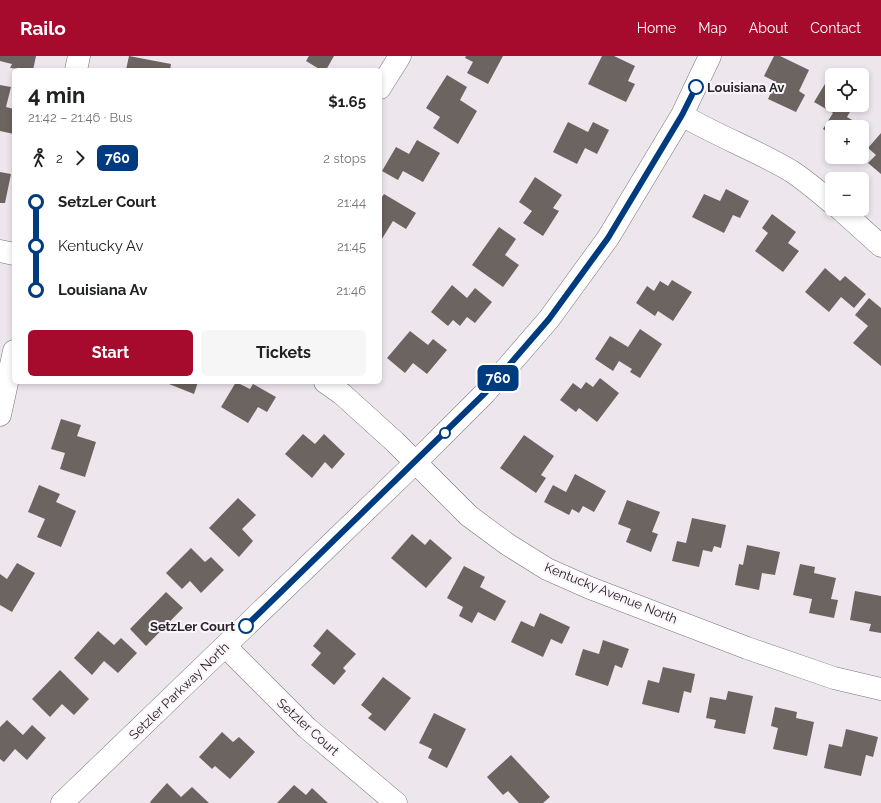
<!DOCTYPE html>
<html lang="en">
<head>
<meta charset="utf-8">
<style>
	:root { --surface:#fff; --page:#f6f6f6; --text:#202124; --muted:#757577; --accent:#a60b2e }
	body { margin:0; font-family:Raleway,sans-serif; background:var(--page); color:var(--text); height:100vh; display:flex; flex-direction:column; font-size:15px; white-space:nowrap }
	* { box-sizing:border-box; margin:0 }
	p { font-size:13px; color:var(--muted) }
	.icon { flex:none; width:22px; height:22px; fill:none; stroke:currentColor; stroke-width:2; stroke-linecap:round; stroke-linejoin:round }
	.map { position:relative; flex:1; overflow:hidden }
	.sheet { position:absolute; left:12px; top:12px; width:370px; height:316px; display:flex; flex-direction:column; background:var(--surface); border-radius:6px; box-shadow:0 2px 6px #0003 }
	.sheet>* { flex:none }
	.badge { padding:0 8px; border-radius:6px; font-size:14px; line-height:26px }
	.buttons { position:absolute; left:825px; top:12px; display:grid; gap:8px }
	.buttons a { display:grid; place-items:center; width:44px; height:44px; border-radius:6px; background:var(--surface); box-shadow:0 2px 6px #0003; font-size:20px }
	.map>.badge { position:absolute; translate:-50% -50%; box-shadow:0 0 0 2px #fff }
	.legs { display:flex; align-items:center; gap:6px; height:44px; padding:0 16px; font-size:13px }
	.legs p { margin-inline-start:auto }
	.summary { display:flex; align-items:center; justify-content:space-between; height:68px; padding:0 16px }
	h1 { font-size:22px; font-weight:700; line-height:30px }
	.action { display:flex; gap:8px; margin-top:auto; padding:8px 16px }
	.action a { flex:1; height:46px; border-radius:6px; background:var(--accent); color:#fff; font-size:16px; font-weight:700; line-height:46px; text-align:center }
	.action a+a { background:var(--page); color:var(--text) }
	ul { padding:0 16px; list-style:none }
	li { display:flex; align-items:center; gap:14px; height:44px; font-size:15px }
	li i { display:grid; place-items:center; width:6px; height:100%; margin:0 5px; background:currentColor }
	li i::after { content:''; width:10px; height:10px; margin:-5px; border:3px solid; border-radius:50%; background:var(--surface) }
	li p { margin-inline-start:auto }
	li:first-child i { background:linear-gradient(#0000 50%,currentColor 0) }
	li:last-child i { background:linear-gradient(currentColor 50%,#0000 0) }
	header { display:flex; align-items:center; gap:24px; box-sizing:border-box; height:56px; padding:0 20px; background:var(--accent); color:#fff }
	header strong { font-size:19px }
	nav { display:flex; gap:22px; margin-inline-start:auto; font-size:14px }
	.map>svg:first-child { display:block }
</style>
</head>
<body>
<header>
<strong>Railo</strong>
<nav><a>Home</a><a>Map</a><a>About</a><a>Contact</a></nav>
</header>
<div class="map">
<svg width="881" height="747" viewBox="0 0 881 747">
	<rect width="100%" height="100%" fill="#ede7ed"/>
	<path fill="#6c6461" d="M 0,0 L 36,0 L 33,14 L 10,12 L 12,8 L 0,5 Z
		M 129,0 L 171,8 L 170,14 L 126,14 Z
		M 309,0 L 334,0 L 326,14 L 321,14 L 306,5 Z
		M 466,0 L 503,0 L 488,28 L 467,17 L 473,6 L 465,2 Z
		M 602,0 L 614,0 L 635,10 L 628,25 L 635,28 L 626,46 L 588,28 Z
		M 774,0 L 780,0 L 809,14 L 799,35 L 805,39 L 796,56 L 768,43 L 776,26 L 764,20 Z
		M 447,19 L 467,31 L 460,44 L 477,55 L 458,88 L 433,72 L 440,61 L 426,52 Z
		M 828,23 L 832,25 L 832,49 L 854,49 L 847,61 L 864,71 L 832,71 L 832,79 L 823,73 L 833,57 L 814,46 Z
		M 0,29 L 11,31 L 6,51 L 14,53 L 14,78 L 0,75 Z
		M 568,66 L 588,76 L 593,66 L 609,74 L 597,98 L 585,92 L 577,108 L 553,96 Z
		M 881,77 L 881,118 L 868,107 L 876,99 L 868,92 Z
		M 417,84 L 440,97 L 423,126 L 403,115 L 398,124 L 382,115 L 396,91 L 409,98 Z
		M 0,116 L 11,118 L 5,147 L 0,147 Z
		M 535,121 L 562,139 L 553,152 L 559,155 L 543,180 L 523,167 L 532,155 L 519,146 Z
		M 726,133 L 749,145 L 740,162 L 733,159 L 724,177 L 692,161 L 704,138 L 720,145 Z
		M 384,138 L 416,157 L 406,173 L 393,165 L 380,186 L 380,144 Z
		M 772,158 L 796,176 L 788,187 L 799,195 L 783,216 L 755,195 L 768,177 L 762,172 Z
		M 499,171 L 516,183 L 505,199 L 519,209 L 503,231 L 472,209 Z
		M 825,212 L 840,225 L 845,220 L 866,238 L 854,252 L 841,241 L 829,256 L 805,236 Z
		M 672,224 L 692,236 L 673,265 L 658,255 L 655,260 L 636,247 L 647,230 L 654,235 L 660,225 L 668,230 Z
		M 452,229 L 467,242 L 475,232 L 492,246 L 475,267 L 467,261 L 460,270 L 453,264 L 448,270 L 431,256 Z
		M 869,242 L 881,252 L 881,310 L 853,287 L 868,270 L 855,259 Z
		M 640,273 L 662,288 L 640,322 L 630,316 L 632,313 L 619,305 L 613,315 L 595,303 L 610,280 L 628,291 Z
		M 410,275 L 428,289 L 433,283 L 447,294 L 427,318 L 413,307 L 405,317 L 387,302 Z
		M 600,322 L 619,337 L 597,366 L 579,352 L 576,356 L 560,344 L 573,327 L 581,333 L 586,326 L 593,331 Z
		M 164,326 L 198,326 L 194,338 Z
		M 236,326 L 250,333 L 253,328 L 276,341 L 267,356 L 258,351 L 248,367 L 221,351 Z
		M 61,363 L 81,369 L 77,380 L 96,386 L 85,421 L 60,413 L 65,397 L 51,393 Z
		M 303,378 L 315,388 L 324,378 L 345,398 L 332,413 L 325,406 L 312,422 L 285,398 Z
		M 524,379 L 554,400 L 541,419 L 546,422 L 536,437 L 500,412 Z
		M 575,418 L 606,435 L 594,456 L 583,450 L 579,457 L 572,453 L 569,459 L 544,446 L 553,429 L 566,436 Z
		M 39,429 L 60,438 L 56,446 L 76,455 L 61,491 L 37,481 L 45,463 L 28,456 Z
		M 238,442 L 256,459 L 242,473 L 253,485 L 239,501 L 209,472 Z
		M 627,444 L 660,456 L 652,476 L 658,478 L 651,496 L 626,486 L 631,473 L 618,468 Z
		M 692,462 L 726,469 L 721,492 L 714,490 L 712,496 L 703,494 L 699,511 L 672,505 L 677,485 L 686,487 Z
		M 412,478 L 425,489 L 430,483 L 452,502 L 426,532 L 391,502 Z
		M 747,489 L 780,496 L 775,519 L 762,517 L 759,534 L 735,529 L 739,508 L 743,509 Z
		M 191,492 L 205,506 L 211,501 L 224,514 L 201,537 L 190,525 L 182,533 L 166,517 Z
		M 17,507 L 35,517 L 12,556 L 0,549 L 0,518 L 7,523 Z
		M 800,508 L 815,511 L 814,517 L 836,522 L 831,543 L 838,544 L 834,562 L 809,557 L 812,543 L 793,539 Z
		M 464,510 L 485,521 L 480,531 L 506,545 L 495,565 L 478,556 L 472,567 L 459,560 L 463,551 L 447,542 Z
		M 855,535 L 881,540 L 881,577 L 869,575 L 871,568 L 850,564 Z
		M 166,536 L 183,552 L 146,590 L 130,573 Z
		M 540,557 L 570,571 L 562,588 L 551,583 L 543,601 L 511,586 L 521,565 L 534,571 Z
		M 327,573 L 356,598 L 343,612 L 346,615 L 334,629 L 311,609 L 321,597 L 313,590 Z
		M 98,575 L 114,589 L 121,582 L 137,597 L 118,617 L 104,605 L 92,619 L 74,602 Z
		M 603,584 L 629,593 L 622,612 L 615,609 L 608,630 L 575,619 L 583,593 L 599,598 Z
		M 663,611 L 695,618 L 691,637 L 684,635 L 679,657 L 642,648 L 648,624 L 659,627 Z
		M 60,614 L 89,643 L 74,659 L 62,648 L 50,661 L 32,643 Z
		M 383,621 L 411,642 L 385,675 L 368,662 L 372,658 L 361,649 Z
		M 728,635 L 753,640 L 745,678 L 714,672 L 716,664 L 706,662 L 710,641 L 726,644 Z
		M 775,651 L 797,656 L 796,662 L 814,666 L 807,700 L 773,693 L 778,672 L 771,670 Z
		M 434,657 L 466,673 L 447,712 L 428,702 L 432,693 L 419,687 Z
		M 7,664 L 23,679 L 32,669 L 46,682 L 27,704 L 15,693 L 4,706 L 0,703 L 0,671 Z
		M 846,673 L 878,681 L 873,701 L 866,699 L 861,720 L 824,712 L 829,688 L 842,691 Z
		M 222,676 L 233,686 L 239,681 L 255,696 L 230,723 L 215,710 L 212,713 L 199,701 Z
		M 511,699 L 550,741 L 543,747 L 519,747 L 508,735 L 503,739 L 487,721 Z
		M 167,727 L 181,741 L 192,731 L 209,747 L 151,747 L 150,746 Z
		M 294,729 L 306,739 L 312,732 L 328,747 L 277,747 Z"/>
	<g fill="none" stroke-linecap="round" stroke-linejoin="round">
		<defs>
			<path id="minor" d="M 76,14 L 79,0
				M 380,32 L 400,0
				M 682,59 C 717,80 756,94 791,115 C 805,124 819,136 832,147
				M 840,153 L 881,190
				M 0,195 L 14,198
				M 325,326 L 342,338 L 395,386 L 469,460 L 507,488 L 547,513 L 590,532 L 747,592 L 834,622 L 881,633
				M 0,359 L 14,295
				M 225,590 L 307,672 L 396,747
				M 62,747 L 415,407 L 485,337 L 549,263 L 608,182 L 682,59 L 710,0"/>
		</defs>
		<use href="#minor" stroke="#797379" stroke-width="23"/>
		<use href="#minor" stroke="#fff" stroke-width="22"/>
	</g>
	<g fill="none" stroke-linecap="round" stroke-linejoin="round">
		<defs>
			<path id="line-1" d="M 246,570 L 485,337 L 549,263 L 608,182 L 682,59 L 696,31"/>
		</defs>
		<use href="#line-1" stroke="#fff" stroke-width="9"/>
		<use href="#line-1" stroke="#003b80" stroke-width="6"/>
	</g>
	<g fill="#fff" stroke="#003b80" stroke-width="2">
		<circle cx="696" cy="31" r="7"/>
		<circle cx="445" cy="377" r="5"/>
		<circle cx="246" cy="570" r="7"/>
	</g>
	<g text-anchor="middle" dominant-baseline="central" stroke-width="4" stroke-linejoin="round" paint-order="stroke">
		<g font-size="13" font-weight="bold" fill="#262426" stroke="#fbf4fa" text-anchor="start">
			<text x="707" y="31">Louisiana Av</text>
			<text x="235" y="570" text-anchor="end">SetzLer Court</text>
		</g>
		<g font-size="13" fill="#262426" stroke="#fbf4fa">
			<text transform="translate(611 537) rotate(22)">Kentucky Avenue North</text>
			<text transform="translate(179 635) rotate(-44)">Setzler Parkway North</text>
			<text transform="translate(308 671) rotate(42)">Setzler Court</text>
		</g>
	</g>
</svg>
<div class="buttons">
<a><svg class="icon" aria-label="locate" viewBox="0 0 24 24"><circle cx="12" cy="12" r="6"/><path d="M12 2v4M12 18v4M2 12h4M18 12h4"/></svg></a>
<a>+</a>
<a>−</a>
</div>
<b class="badge" style="left:498px;top:322px;background:#003b80;color:#fff">760</b>
<section class="sheet">
<div class="summary"><div><h1>4 min</h1><p>21:42 – 21:46 · Bus</p></div><b>$1.65</b></div>
<div class="legs"><svg class="icon" aria-label="walk" viewBox="0 0 24 24"><circle cx="13" cy="4" r="2"/><path d="M13 8l-2 6 4 7M11 14l-3 7M7 12l3-4h3l4 4"/></svg>2<svg class="icon" aria-label="forward" viewBox="0 0 24 24"><path d="M9 5l7 7-7 7"/></svg><b class="badge" style="background:#003b80;color:#fff">760</b><p>2 stops</p></div>
<ul>
<li><i style="color:#003b80"></i><b>SetzLer Court</b><p>21:44</p></li>
<li><i style="color:#003b80"></i><span>Kentucky Av</span><p>21:45</p></li>
<li><i style="color:#003b80"></i><b>Louisiana Av</b><p>21:46</p></li>
</ul>
<div class="action"><a>Start</a><a>Tickets</a></div>
</section>
</div>
</body>
</html>
